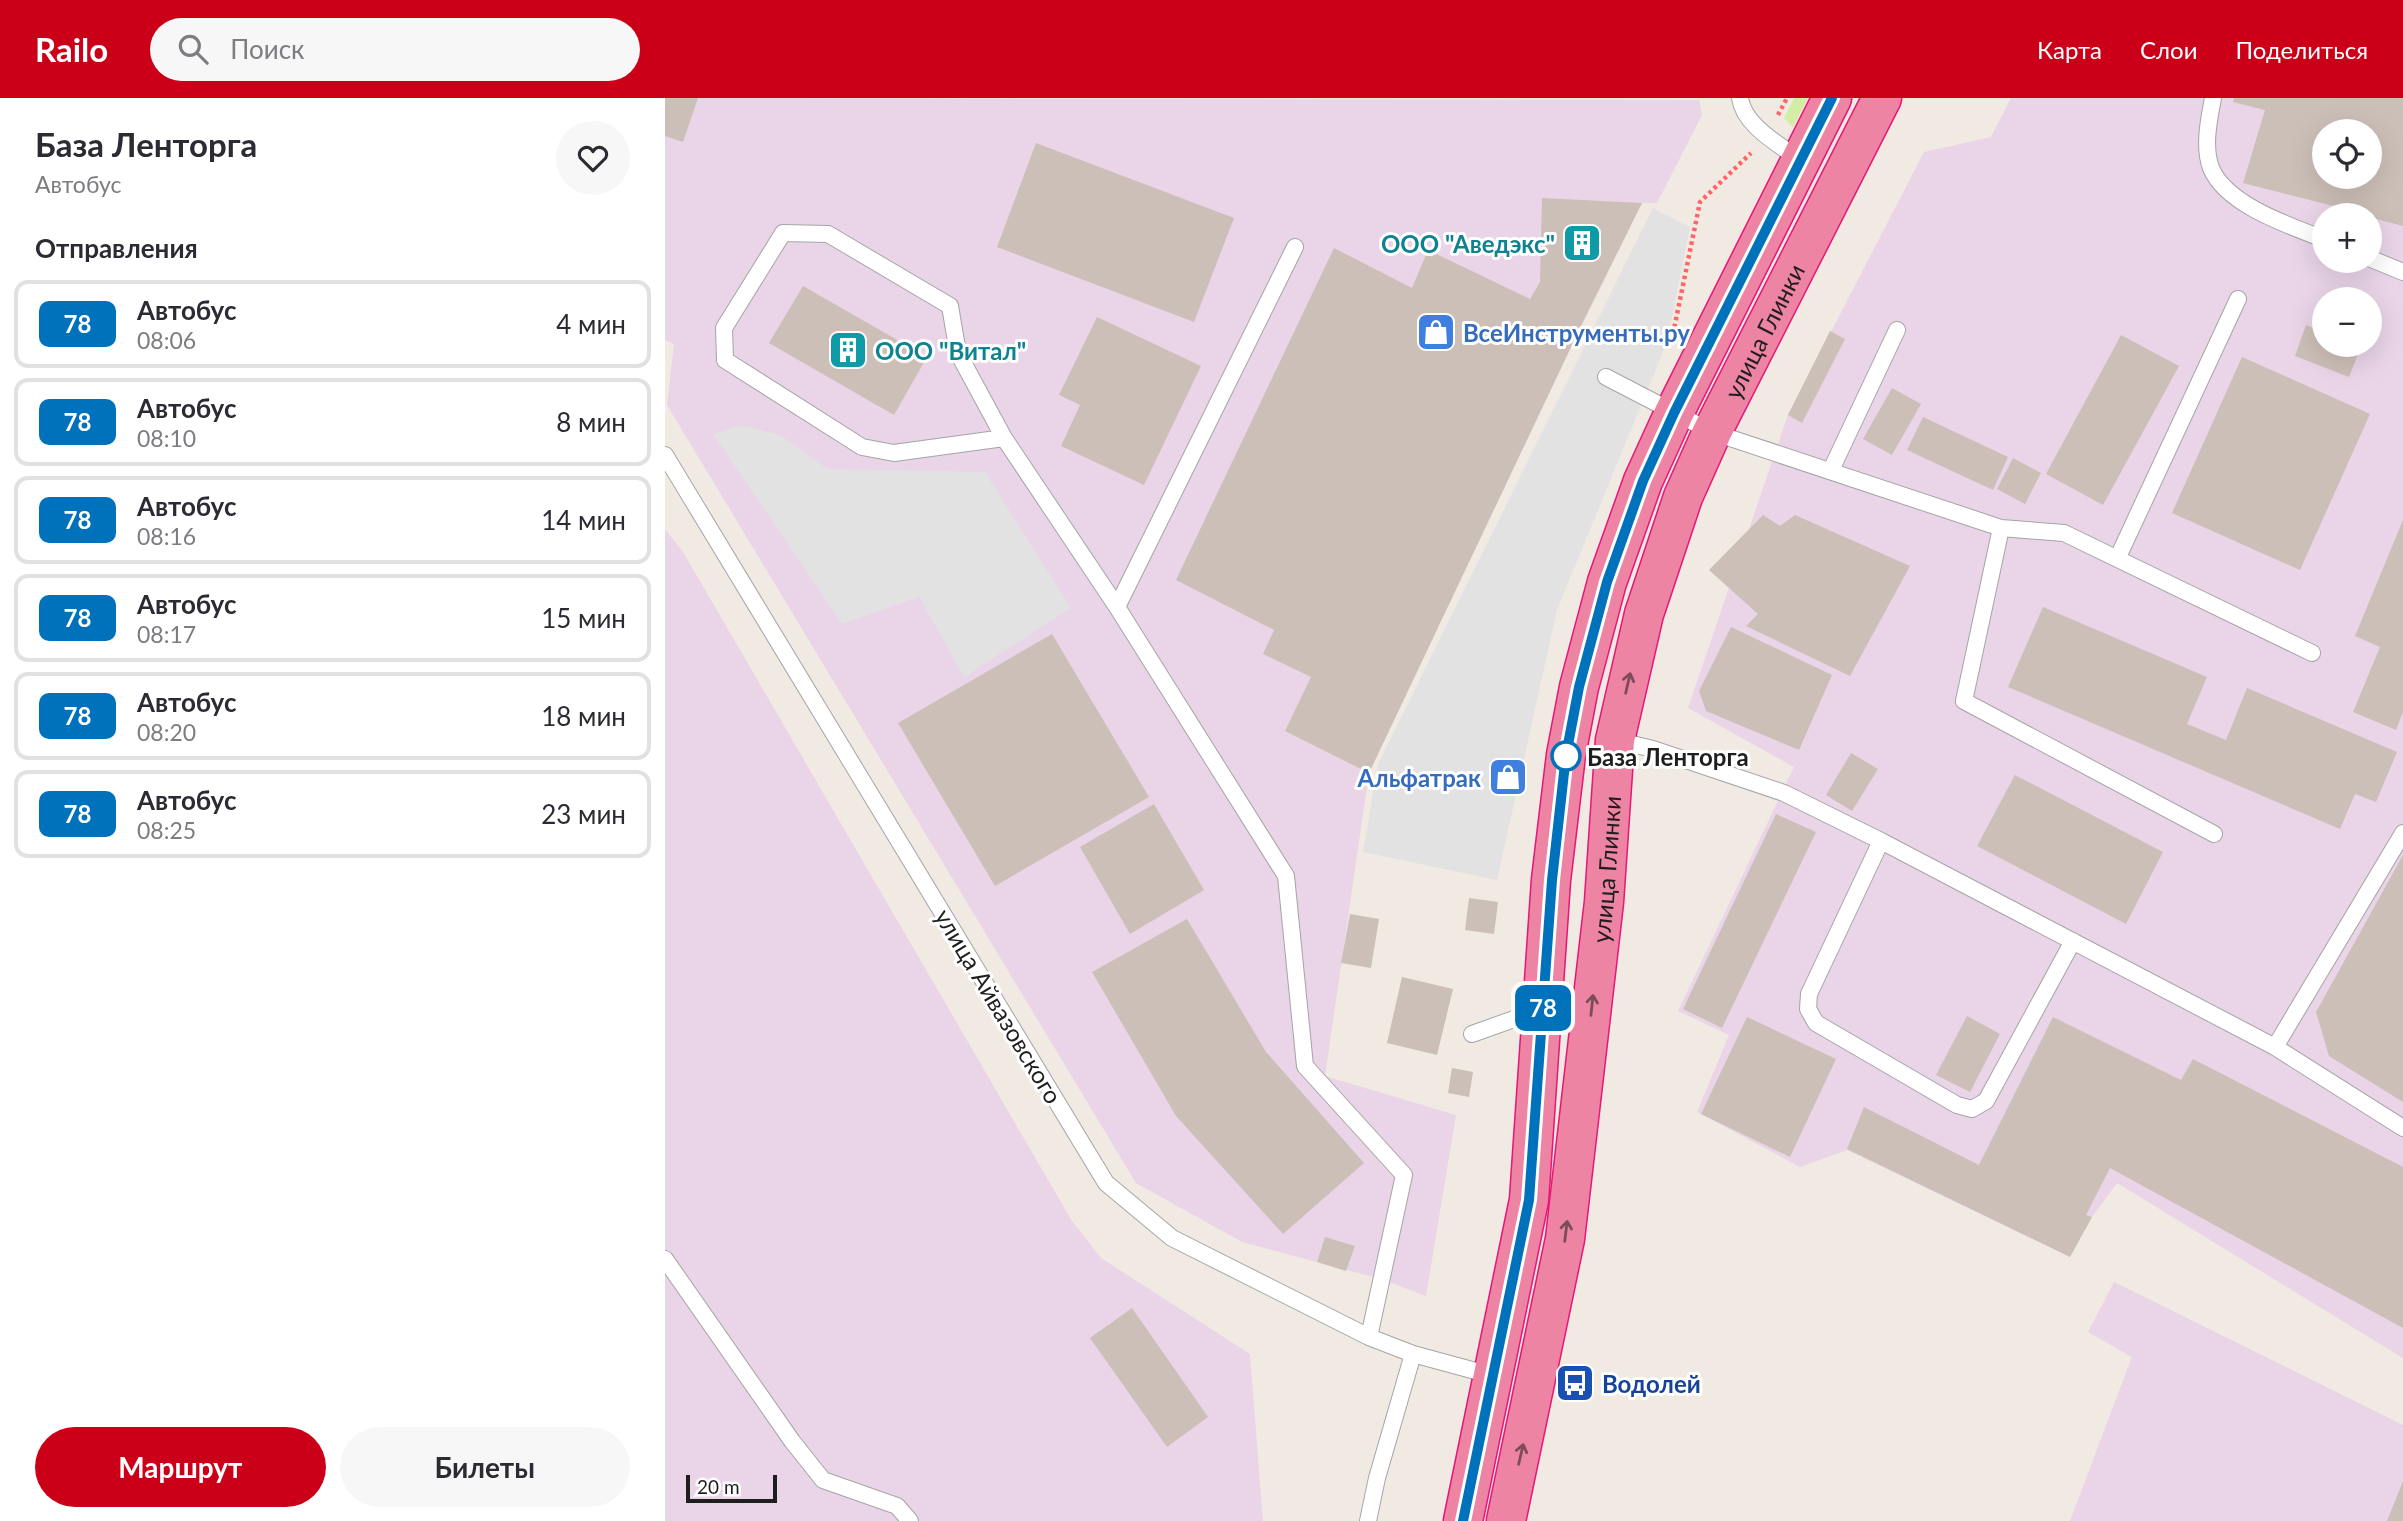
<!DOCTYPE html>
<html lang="ru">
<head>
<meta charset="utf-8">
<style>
	:root { --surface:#fff; --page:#f7f7f7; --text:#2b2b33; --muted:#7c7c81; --line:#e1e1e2; --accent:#cb0018 }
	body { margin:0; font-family:Lato,sans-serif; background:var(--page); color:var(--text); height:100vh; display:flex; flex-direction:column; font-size:26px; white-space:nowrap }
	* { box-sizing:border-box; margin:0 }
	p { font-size:23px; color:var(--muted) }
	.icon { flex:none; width:38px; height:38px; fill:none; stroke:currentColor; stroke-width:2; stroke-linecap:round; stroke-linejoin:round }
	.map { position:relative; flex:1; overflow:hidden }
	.drawer { display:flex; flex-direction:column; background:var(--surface); width:665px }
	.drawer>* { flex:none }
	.badge { padding:0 14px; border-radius:10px; font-size:24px; line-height:46px }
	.fabs { position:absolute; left:1647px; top:21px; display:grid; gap:14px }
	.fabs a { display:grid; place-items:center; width:70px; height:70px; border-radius:50%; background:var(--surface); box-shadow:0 7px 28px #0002; font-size:35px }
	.scale { position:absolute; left:21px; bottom:18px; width:91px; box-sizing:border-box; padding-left:7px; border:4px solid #1e1e1e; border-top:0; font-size:19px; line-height:24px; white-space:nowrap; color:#1e1e1e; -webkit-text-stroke:5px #fff; paint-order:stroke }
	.map>.badge { position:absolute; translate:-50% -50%; box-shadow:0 0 0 4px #fff }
	h2 { padding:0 35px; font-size:26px; line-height:63px }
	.round { display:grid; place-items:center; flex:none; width:74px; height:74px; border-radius:37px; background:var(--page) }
	.overview { display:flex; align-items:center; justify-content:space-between; height:119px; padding:0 35px }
	h1 { font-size:33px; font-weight:700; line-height:52px }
	.cta { display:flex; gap:14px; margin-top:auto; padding:14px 35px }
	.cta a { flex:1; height:80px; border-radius:42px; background:var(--accent); color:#fff; font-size:28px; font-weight:700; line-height:80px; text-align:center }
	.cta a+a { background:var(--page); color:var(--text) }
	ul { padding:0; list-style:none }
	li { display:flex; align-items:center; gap:21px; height:88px; margin:0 14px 10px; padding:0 21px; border:4px solid var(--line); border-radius:14px }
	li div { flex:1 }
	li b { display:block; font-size:26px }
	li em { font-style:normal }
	li .badge { min-width:77px; font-weight:700; text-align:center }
	header { display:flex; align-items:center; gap:42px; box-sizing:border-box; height:98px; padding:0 35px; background:var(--accent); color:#fff }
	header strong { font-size:33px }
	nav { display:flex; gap:38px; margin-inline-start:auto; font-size:24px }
	.search { width:490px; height:63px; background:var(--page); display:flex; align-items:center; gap:18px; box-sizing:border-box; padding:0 24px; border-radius:38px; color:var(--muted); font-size:26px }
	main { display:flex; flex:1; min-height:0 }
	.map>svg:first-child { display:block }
</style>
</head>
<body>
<header>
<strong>Railo</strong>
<div class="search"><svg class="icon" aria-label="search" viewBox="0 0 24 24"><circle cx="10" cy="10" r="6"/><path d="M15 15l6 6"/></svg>Поиск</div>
<nav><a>Карта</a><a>Слои</a><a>Поделиться</a></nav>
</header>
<main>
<section class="drawer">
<div class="overview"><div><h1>База Ленторга</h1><p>Автобус</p></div><a class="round"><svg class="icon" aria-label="heart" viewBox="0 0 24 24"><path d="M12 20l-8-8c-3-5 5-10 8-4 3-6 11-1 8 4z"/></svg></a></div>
<h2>Отправления</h2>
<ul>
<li><span class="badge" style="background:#0072bc;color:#fff">78</span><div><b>Автобус</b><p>08:06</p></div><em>4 мин</em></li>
<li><span class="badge" style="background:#0072bc;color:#fff">78</span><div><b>Автобус</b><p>08:10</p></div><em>8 мин</em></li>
<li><span class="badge" style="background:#0072bc;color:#fff">78</span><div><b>Автобус</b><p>08:16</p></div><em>14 мин</em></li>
<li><span class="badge" style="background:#0072bc;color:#fff">78</span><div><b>Автобус</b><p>08:17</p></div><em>15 мин</em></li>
<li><span class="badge" style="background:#0072bc;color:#fff">78</span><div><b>Автобус</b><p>08:20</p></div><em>18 мин</em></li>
<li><span class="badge" style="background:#0072bc;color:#fff">78</span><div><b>Автобус</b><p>08:25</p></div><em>23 мин</em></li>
</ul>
<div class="cta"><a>Маршрут</a><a>Билеты</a></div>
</section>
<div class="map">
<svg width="1738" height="1423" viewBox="0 0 1738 1423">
	<rect width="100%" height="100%" fill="#f0eae3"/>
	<path fill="#e9d4e8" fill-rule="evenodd" d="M 0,0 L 1034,2 L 1037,17 L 992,105 L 977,105 L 916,228 L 704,675 L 660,978 L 791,1017 L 761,1198 L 716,1181 L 577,1144 L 471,1085 L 2,307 L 9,246 L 0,242 Z
		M 1346,0 L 1738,0 L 1738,1260 L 1452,1085 L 1427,1119 L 1405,1159 L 1182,1052 L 1135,1069 L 1032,1014 L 1064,937 L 1013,913 L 1129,669 L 1023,610 L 1123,317 L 1259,54 L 1326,39 ZM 1659,33 L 1704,33 L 1704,79 L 1659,79 ZM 1659,117 L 1704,117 L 1704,163 L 1659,163 ZM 1659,201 L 1704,201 L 1704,247 L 1659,247 Z
		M 0,431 L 18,454 L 407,1123 L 436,1160 L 585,1256 L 598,1423 L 0,1423 Z
		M 1449,1184 L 1738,1327 L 1738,1423 L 1405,1423 L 1467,1259 L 1423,1234 Z"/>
	<path fill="#d1eea4" d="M 1129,0 L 1143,0 L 1128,29 L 1119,20 Z"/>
	<path fill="#e2e2e2" d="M 988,110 L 1025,129 L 1002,244 L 892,512 L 832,782 L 698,754 L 713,666 Z
		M 77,327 L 115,337 L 163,371 L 320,374 L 406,510 L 299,579 L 254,499 L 177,526 L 48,336 Z"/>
	<path fill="#ccbfb8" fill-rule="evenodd" d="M 0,0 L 33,0 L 18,44 L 0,38 Z
		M 1569,0 L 1738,0 L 1738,128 L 1704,119 L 1704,117 L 1578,85 L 1600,12 L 1568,4 ZM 1659,33 L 1704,33 L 1704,79 L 1659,79 Z
		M 371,45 L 569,120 L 529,224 L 332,149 Z
		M 877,100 L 977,105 L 916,228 L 704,675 L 620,633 L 646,579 L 598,556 L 609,532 L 511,482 L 669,150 L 747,190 L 763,152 L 865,201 L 875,184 Z
		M 138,188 L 262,259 L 229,317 L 104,245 Z
		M 432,219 L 536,268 L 479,387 L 396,348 L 415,307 L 394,297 Z
		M 1641,227 L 1659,234 L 1659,247 L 1696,248 L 1684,279 L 1630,258 Z
		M 1165,233 L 1180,241 L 1137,325 L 1123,317 Z
		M 1456,237 L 1514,268 L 1438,407 L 1381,376 Z
		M 1577,259 L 1705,316 L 1635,472 L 1507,415 Z
		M 1227,290 L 1256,306 L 1227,357 L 1198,341 Z
		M 1258,319 L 1343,359 L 1328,392 L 1242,352 Z
		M 1348,360 L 1376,375 L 1360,406 L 1332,391 Z
		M 1098,417 L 1115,428 L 1130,417 L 1245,468 L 1185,578 L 1081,528 L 1093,516 L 1044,472 Z
		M 1738,422 L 1738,614 L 1731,632 L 1688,614 L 1715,549 L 1690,538 Z
		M 1378,509 L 1542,579 L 1522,626 L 1561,642 L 1582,590 L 1732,654 L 1711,704 L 1690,696 L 1675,731 L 1343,589 Z
		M 1066,529 L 1167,577 L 1134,652 L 1041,613 L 1034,593 Z
		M 387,536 L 484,699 L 330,788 L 233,625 Z
		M 1186,655 L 1213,671 L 1187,713 L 1161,697 Z
		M 1350,677 L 1498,754 L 1461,826 L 1312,748 Z
		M 489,706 L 539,792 L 465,836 L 415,749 Z
		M 1111,716 L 1151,734 L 1057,930 L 1018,911 Z
		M 1738,757 L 1738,1004 L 1664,958 L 1651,914 Z
		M 804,800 L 833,804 L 829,836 L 800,832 Z
		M 685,816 L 714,821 L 706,870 L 676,865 Z
		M 522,821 L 601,954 L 699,1065 L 618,1136 L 511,1018 L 427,874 Z
		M 737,879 L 788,891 L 772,957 L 722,945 Z
		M 1302,918 L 1335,936 L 1305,994 L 1271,977 Z
		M 1082,919 L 1171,961 L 1125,1059 L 1036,1016 Z
		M 1388,919 L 1516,982 L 1528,961 L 1738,1069 L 1738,1230 L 1445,1070 L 1421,1117 L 1427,1119 L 1405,1159 L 1182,1051 L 1199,1009 L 1314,1067 Z
		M 787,970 L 808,974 L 804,999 L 783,995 Z
		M 660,1139 L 690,1148 L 681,1173 L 652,1164 Z
		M 467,1210 L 543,1319 L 502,1349 L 425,1240 Z
		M 1738,1383 L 1738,1423 L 1722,1423 Z"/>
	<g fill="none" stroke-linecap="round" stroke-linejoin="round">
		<defs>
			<path id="lane" d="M 1075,0 C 1079,28 1114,46 1135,62
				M 1548,0 C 1544,22 1538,48 1546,70 C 1561,107 1625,128 1659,141
				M 630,149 L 452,509 L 621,778 L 640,968 L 739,1077 L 704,1239
				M 1704,160 L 1738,174
				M 941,279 L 1047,334 L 1336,430 L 1299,603 L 1549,736
				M 339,340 L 229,355 L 197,349 L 60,262 L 59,230 L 118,135 L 163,136 L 285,208 L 293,255 L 339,340 L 452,509
				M 0,357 L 441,1085 L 507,1140 L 704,1239 L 748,1256 L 829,1278
				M 1166,372 L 1232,232
				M 1336,430 L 1399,435 L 1647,555
				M 1453,459 L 1573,201
				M 950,642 L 988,651 L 1119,695 L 1216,743 L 1610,949 L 1738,1030
				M 1216,743 L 1144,896 L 1143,911 L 1151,925 L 1292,1007 L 1307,1011 L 1321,1003 L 1408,843
				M 807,936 L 877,911
				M 1610,949 L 1738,735
				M 0,1161 L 127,1343 L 158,1382 L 232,1408 L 245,1423
				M 703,1423 L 712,1380 L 748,1256"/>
			<g id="highway">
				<path d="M 798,1423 L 864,1102 L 886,782 L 901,657 L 914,589 L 942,484 L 978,383 L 1009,315 L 1167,0"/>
				<path id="s1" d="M 841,1423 L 900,1141 L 939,804 L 950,642 L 979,516 L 1018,399 L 1047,334 L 1217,0"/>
			</g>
		</defs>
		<use href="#lane" stroke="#a5a5a5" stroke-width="18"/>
		<use href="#highway" stroke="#e71677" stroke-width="41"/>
		<path stroke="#ff6467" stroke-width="4.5" stroke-dasharray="3.5 3.5" stroke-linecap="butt" d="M 1113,17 L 1122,0
			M 1008,236 L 1035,104 L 1086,55"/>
		<use href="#lane" stroke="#fff" stroke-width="16"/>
		<use href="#highway" stroke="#ee84a4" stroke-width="38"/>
	</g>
	<defs><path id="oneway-shaft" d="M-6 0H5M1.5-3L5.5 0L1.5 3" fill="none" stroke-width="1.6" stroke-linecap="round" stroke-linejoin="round" transform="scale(1.75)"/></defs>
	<g stroke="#7c4c5a">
		<use href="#oneway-shaft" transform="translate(963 585) rotate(-77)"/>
		<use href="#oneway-shaft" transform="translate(927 907) rotate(-84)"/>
		<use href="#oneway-shaft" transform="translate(901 1133) rotate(-83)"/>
		<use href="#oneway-shaft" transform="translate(856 1356) rotate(-77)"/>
	</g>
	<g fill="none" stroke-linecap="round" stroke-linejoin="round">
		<defs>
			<path id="line" d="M 798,1423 L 864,1102 L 887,782 L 901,657 L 914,589 L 942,484 L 978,383 L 1009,315 L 1167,0"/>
		</defs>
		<use href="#line" stroke="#fff" stroke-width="16"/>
		<use href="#line" stroke="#0072bc" stroke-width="10"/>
	</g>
	<defs>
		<symbol id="building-square" viewBox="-11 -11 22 22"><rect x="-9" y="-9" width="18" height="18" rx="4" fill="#0f9aa8" stroke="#fff"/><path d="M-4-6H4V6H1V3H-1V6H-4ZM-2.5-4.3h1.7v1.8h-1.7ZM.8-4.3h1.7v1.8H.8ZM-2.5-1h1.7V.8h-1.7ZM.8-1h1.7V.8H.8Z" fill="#fff"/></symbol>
		<symbol id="shop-square" viewBox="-11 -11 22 22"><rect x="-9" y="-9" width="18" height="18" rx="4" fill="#3f7fe0" stroke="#fff"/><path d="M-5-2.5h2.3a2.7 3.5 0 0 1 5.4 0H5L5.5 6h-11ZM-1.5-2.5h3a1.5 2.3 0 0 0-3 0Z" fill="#fff"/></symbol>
		<symbol id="bus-square" viewBox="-11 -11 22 22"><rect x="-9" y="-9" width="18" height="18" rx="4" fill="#1a4fb4" stroke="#fff"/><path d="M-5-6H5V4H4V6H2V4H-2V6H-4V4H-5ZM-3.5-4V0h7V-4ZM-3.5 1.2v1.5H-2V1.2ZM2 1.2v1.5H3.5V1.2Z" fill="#fff"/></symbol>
	</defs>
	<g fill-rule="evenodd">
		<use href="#building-square" x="895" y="123" width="44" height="44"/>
		<use href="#shop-square" x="749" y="212" width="44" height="44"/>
		<use href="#building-square" x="161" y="230" width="44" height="44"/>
		<use href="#shop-square" x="821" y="657" width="44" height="44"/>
		<use href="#bus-square" x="888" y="1263" width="44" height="44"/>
	</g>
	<circle fill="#fff" stroke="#0072bc" stroke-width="3.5" cx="901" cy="658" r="14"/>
	<g text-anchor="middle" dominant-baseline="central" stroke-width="6" stroke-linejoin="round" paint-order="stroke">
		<g font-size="24" font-weight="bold" fill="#0d838f" stroke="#fff" text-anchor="end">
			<text x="890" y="145">ООО "Аведэкс"</text>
			<text x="210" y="252" text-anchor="start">ООО "Витал"</text>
		</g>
		<g font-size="24" fill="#1e1e1e" stroke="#fff">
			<text stroke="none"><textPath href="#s1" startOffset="1227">улица Глинки</textPath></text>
			<text stroke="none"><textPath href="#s1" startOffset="660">улица Глинки</textPath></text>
			<text transform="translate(334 908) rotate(59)">улица Айвазовского</text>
		</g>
		<g font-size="24" font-weight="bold" fill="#366cbe" stroke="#fff" text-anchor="start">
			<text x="798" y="234">ВсеИнструменты.ру</text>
			<text x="816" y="679" text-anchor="end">Альфатрак</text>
		</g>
		<g font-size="24" font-weight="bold" fill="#1e1e1e" stroke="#fff" text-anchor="start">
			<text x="922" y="658">База Ленторга</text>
		</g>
		<g font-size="24" font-weight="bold" fill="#164399" stroke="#fff" text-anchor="start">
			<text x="937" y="1285">Водолей</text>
		</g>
	</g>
</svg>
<div class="fabs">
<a><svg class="icon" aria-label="locate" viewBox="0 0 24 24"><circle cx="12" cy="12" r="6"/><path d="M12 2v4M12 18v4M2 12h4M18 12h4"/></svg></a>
<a>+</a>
<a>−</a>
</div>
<div class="scale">20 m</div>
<b class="badge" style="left:878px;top:910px;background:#0072bc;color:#fff">78</b>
</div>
</main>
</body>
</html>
